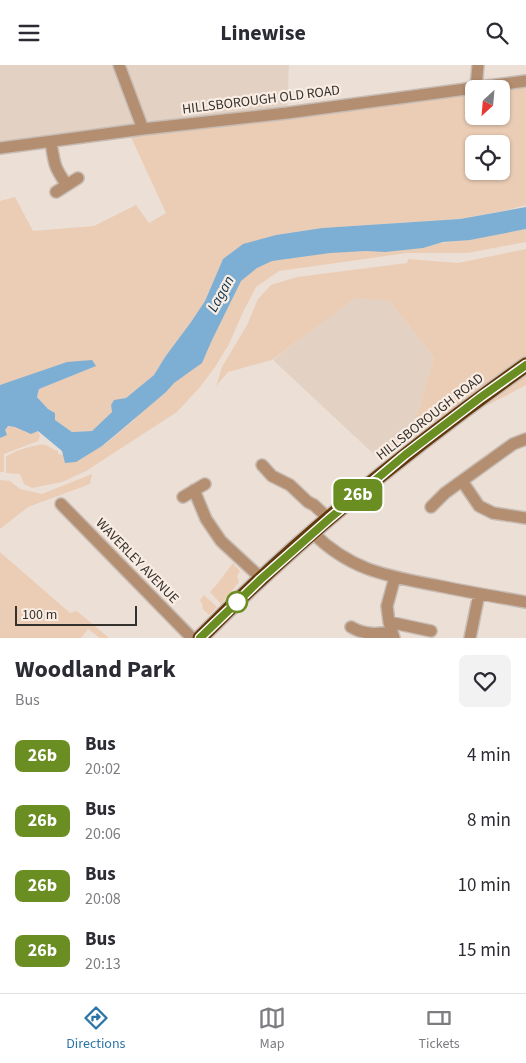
<!DOCTYPE html>
<html lang="en">
<head>
<meta charset="utf-8">
<style>
	:root { --surface:#fff; --page:#f2f2f3; --text:#2b2b33; --muted:#7c7c81; --line:#e1e1e2; --accent:#2a75a8 }
	body { margin:0; font-family:"Source Sans 3",sans-serif; background:var(--page); color:var(--text); height:100vh; display:flex; flex-direction:column; font-size:19px; white-space:nowrap }
	* { box-sizing:border-box; margin:0 }
	p { font-size:16px; color:var(--muted) }
	.icon { flex:none; width:28px; height:28px; fill:none; stroke:currentColor; stroke-width:2; stroke-linecap:round; stroke-linejoin:round }
	.map { position:relative; height:573px; overflow:hidden }
	.side { display:flex; flex-direction:column; background:var(--surface); flex:1 }
	.side>* { flex:none }
	.badge { padding:0 10px; border-radius:8px; font-size:18px; line-height:32px }
	.needle { width:32px; rotate:206deg }
	.buttons { position:absolute; left:465px; top:15px; display:grid; gap:10px }
	.buttons a { display:grid; place-items:center; width:45px; height:45px; border-radius:8px; background:var(--surface); box-shadow:0 1px 4px #0004; font-size:25px }
	.scale { position:absolute; left:15px; bottom:12px; width:122px; box-sizing:border-box; padding-left:5px; border:2px solid #35312d; border-top:0; font-size:14px; line-height:18px; white-space:nowrap; color:#35312d; -webkit-text-stroke:4px #f9ece3; paint-order:stroke }
	.map>.badge { position:absolute; translate:-50% -50%; box-shadow:0 0 0 2px #fff }
	.round { display:grid; place-items:center; flex:none; width:52px; height:52px; border-radius:8px; background:var(--page) }
	.head { display:flex; align-items:center; justify-content:space-between; height:85px; padding:0 15px }
	h1 { font-size:24px; font-weight:700; line-height:38px }
	ul { padding:0; list-style:none }
	li { display:flex; align-items:center; gap:15px; height:65px; padding:0 15px }
	li div { flex:1 }
	li b { display:block; font-size:19px }
	li em { font-style:normal }
	li .badge { min-width:55px; font-weight:700; text-align:center }
	header { display:flex; justify-content:space-between; align-items:center; height:65px; padding:0 15px; background:var(--surface); font-size:22px; font-weight:700 }
	.menu { display:flex; justify-content:space-around; align-items:center; height:70px; border-top:1px solid var(--line); background:var(--surface); font-size:14px; color:var(--muted) }
	.menu a { display:grid; justify-items:center; gap:2px }
	.menu .on { color:var(--accent) }
	.map>svg:first-child { display:block }
</style>
</head>
<body>
<header><svg class="icon" aria-label="menu" viewBox="0 0 24 24"><path d="M4 6h16M4 12h16M4 18h16"/></svg>Linewise<svg class="icon" aria-label="search" viewBox="0 0 24 24"><circle cx="10" cy="10" r="6"/><path d="M15 15l6 6"/></svg></header>
<div class="map">
<svg width="526" height="573" viewBox="0 0 526 573">
	<rect width="100%" height="100%" fill="#ecdfd6"/>
	<path fill="#e3d2c3" d="M 0,0 L 289,0 L 287,48 L 0,83 Z
		M 355,231 L 390,236 L 434,293 L 410,374 L 380,395 L 273,295 Z"/>
	<path fill="#ebcdb5" fill-rule="evenodd" d="M 526,20 L 526,140 L 507,145 L 460,154 L 322,163 L 276,170 L 223,194 L 205,236 L 191,257 L 165,292 L 154,310 L 126,333 L 120,335 L 111,340 L 112,347 L 92,366 L 72,367 L 55,355 L 55,348 L 48,344 L 37,332 L 39,324 L 95,301 L 0,320 L 0,136 L 15,132 L 33,166 L 94,161 L 136,140 L 149,158 L 166,148 L 130,70 L 474,28 L 474,51 L 501,51 L 501,24 ZM 474,79 L 501,79 L 501,106 L 474,106 Z
		M 526,164 L 526,177 L 467,188 L 407,188 L 279,206 L 256,222 L 243,247 L 229,279 L 215,302 L 200,322 L 177,347 L 86,406 L 62,417 L 32,423 L 24,419 L 20,409 L 6,408 L 6,392 C 13,386 38,378 46,380 C 50,382 54,385 58,386 L 58,389 L 82,392 L 104,380 L 134,355 L 242,214 L 263,198 L 293,190 L 336,185 L 407,184 L 440,178 L 479,173 Z
		M 526,184 L 526,292 L 410,374 L 434,293 L 390,236 L 355,233 L 272,295 L 228,307 L 216,321 L 222,302 L 247,260 L 258,234 L 271,220 L 297,212 L 407,198 L 408,194 L 458,198 Z
		M 526,309 L 526,320 L 484,342 Z
		M 0,361 L 16,362 L 31,368 L 38,366 L 40,371 L 38,376 L 4,389 L 4,407 L 0,407 Z
		M 92,409 L 90,419 L 28,442 L 0,464 L 0,415 L 10,416 L 20,424 L 42,429 Z
		M 0,487 L 70,548 L 77,546 L 109,573 L 100,573 L 88,564 L 81,573 L 0,573 Z
		M 233,498 L 240,506 L 237,511 L 239,517 L 221,539 L 210,527 L 218,518 Z
		M 204,530 L 217,542 L 209,550 L 202,543 L 203,541 L 200,535 Z"/>
	<path fill="#7dafd5" d="M 526,142 L 526,164 L 470,175 L 443,177 L 423,183 L 385,187 L 366,186 L 330,188 L 272,196 L 257,203 L 241,216 L 212,275 L 202,298 L 174,318 L 166,327 L 120,366 L 102,381 L 76,397 L 65,398 L 62,386 L 38,366 L 31,369 L 15,362 L 8,361 L 5,365 L 7,370 L 0,373 L 0,320 L 67,297 L 92,295 L 96,301 L 39,324 L 37,332 L 48,344 L 55,348 L 55,355 L 72,367 L 92,366 L 112,347 L 111,340 L 114,335 L 126,333 L 154,310 L 165,292 L 191,257 L 205,236 L 223,194 L 243,179 L 276,170 L 322,163 L 460,154 Z"/>
	<g fill="none" stroke-linecap="round" stroke-linejoin="round">
		<defs>
			<path id="minor" d="M 119,0 L 143,64
				M 476,23 L 478,0
				M 51,77 C 54,98 54,102 67,120 L 56,127
				M 0,83 L 143,64 L 287,48 L 526,16
				M 67,120 L 78,113
				M 262,400 L 272,411 L 290,420 L 308,437 L 314,440 L 329,454
				M 462,416 L 479,441 L 493,448 L 526,453
				M 194,425 L 206,454 L 221,476 L 261,513
				M 183,432 L 205,419
				M 61,439 L 192,573
				M 431,442 L 445,428 L 513,379 L 526,374
				M 313,468 C 351,506 388,511 439,521 C 468,527 497,532 526,537
				M 389,557 L 431,566
				M 351,562 C 364,570 377,569 392,567
				M 394,573 L 389,557 L 387,541 L 395,512
				M 470,573 L 479,529"/>
			<path id="highway" d="M 200,573 C 299,472 411,382 526,300"/>
		</defs>
		<use href="#minor" stroke="#c7bcb4" stroke-width="14"/>
		<use href="#highway" stroke="#c7bcb4" stroke-width="18"/>
		<use href="#minor" stroke="#b48e70" stroke-width="11"/>
		<use href="#highway" stroke="#63380b" stroke-width="15"/>
	</g>
	<g fill="none" stroke-linecap="round" stroke-linejoin="round">
		<defs>
			<path id="line" d="M 200,573 L 261,514 L 329,454 L 405,390 L 481,332 L 526,300"/>
		</defs>
		<use href="#line" stroke="#fff" stroke-width="11"/>
		<use href="#line" stroke="#6b8e23" stroke-width="8"/>
	</g>
	<circle fill="#fff" stroke="#6b8e23" stroke-width="2.5" cx="237" cy="537" r="10"/>
	<g text-anchor="middle" dominant-baseline="central" stroke-width="4.5" stroke-linejoin="round" paint-order="stroke">
		<g font-size="14" fill="#35312d" stroke="#f9ece3">
			<text transform="translate(261 35) rotate(-7)">HILLSBOROUGH OLD ROAD</text>
			<text transform="translate(430 352) rotate(-38)">HILLSBOROUGH ROAD</text>
			<text transform="translate(137 496) rotate(46)">WAVERLEY AVENUE</text>
		</g>
		<g font-size="15" font-style="italic" fill="#08314b" stroke="#f9ece3">
			<text transform="translate(221 229) rotate(-61)">Lagan</text>
		</g>
	</g>
</svg>
<div class="buttons">
<a><svg class="needle" viewBox="-14 -14 28 28"><path d="M0-13l5 13h-10z" fill="#e53935"/><path d="M0 13l5-13h-10z" fill="#7c7c81"/></svg></a>
<a><svg class="icon" aria-label="locate" viewBox="0 0 24 24"><circle cx="12" cy="12" r="6"/><path d="M12 2v4M12 18v4M2 12h4M18 12h4"/></svg></a>
</div>
<div class="scale">100 m</div>
<b class="badge" style="left:358px;top:430px;background:#6b8e23;color:#fff">26b</b>
</div>
<section class="side">
<div class="head"><div><h1>Woodland Park</h1><p>Bus</p></div><a class="round"><svg class="icon" aria-label="heart" viewBox="0 0 24 24"><path d="M12 20l-8-8c-3-5 5-10 8-4 3-6 11-1 8 4z"/></svg></a></div>
<ul>
<li><span class="badge" style="background:#6b8e23;color:#fff">26b</span><div><b>Bus</b><p>20:02</p></div><em>4 min</em></li>
<li><span class="badge" style="background:#6b8e23;color:#fff">26b</span><div><b>Bus</b><p>20:06</p></div><em>8 min</em></li>
<li><span class="badge" style="background:#6b8e23;color:#fff">26b</span><div><b>Bus</b><p>20:08</p></div><em>10 min</em></li>
<li><span class="badge" style="background:#6b8e23;color:#fff">26b</span><div><b>Bus</b><p>20:13</p></div><em>15 min</em></li>
</ul>
</section>
<nav class="menu">
<a class="on"><svg class="icon" aria-label="directions" viewBox="0 0 24 24"><path d="M12 3l9 9-9 9-9-9zM9 14v-3h6M13 9l2 2-2 2"/></svg>Directions</a>
<a><svg class="icon" aria-label="map" viewBox="0 0 24 24"><path d="M3 6l6-2 6 2 6-2v14l-6 2-6-2-6 2zM9 4v14M15 6v14"/></svg>Map</a>
<a><svg class="icon" aria-label="tickets" viewBox="0 0 24 24"><path d="M3 7h18v10H3zM15 7v10"/></svg>Tickets</a>
</nav>
</body>
</html>
